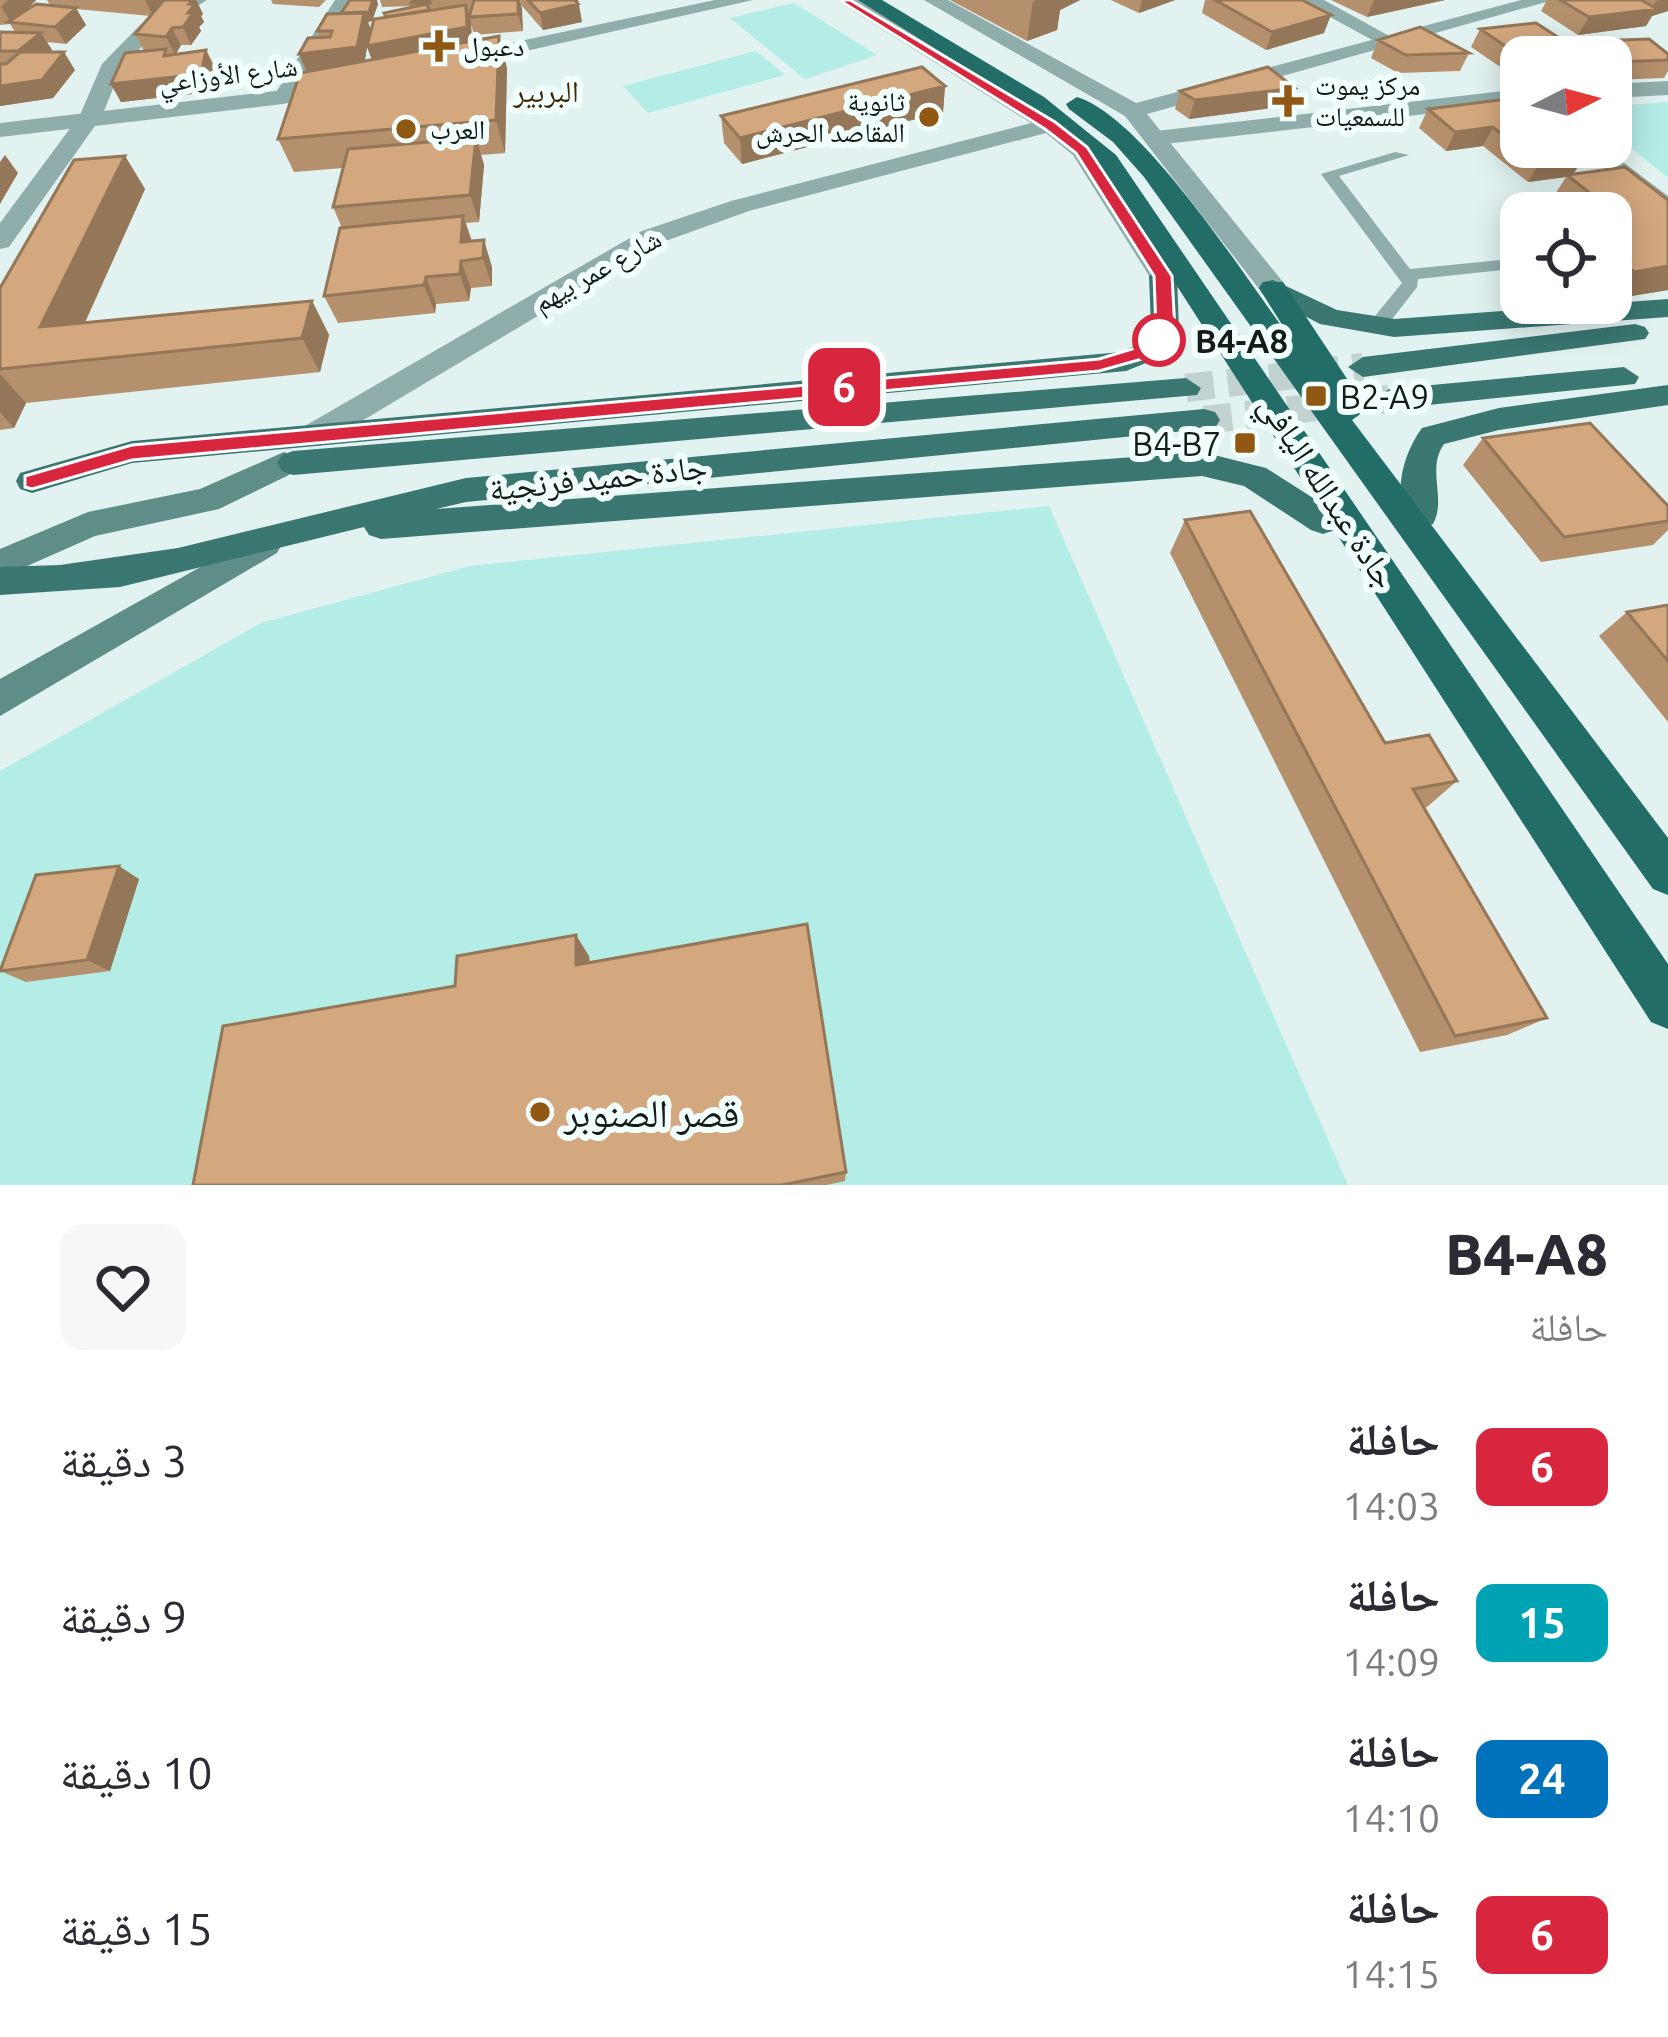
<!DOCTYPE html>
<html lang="ar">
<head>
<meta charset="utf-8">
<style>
	:root { --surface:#fff; --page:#f7f7f7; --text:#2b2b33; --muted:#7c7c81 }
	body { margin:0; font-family:Ubuntu,"Noto Naskh Arabic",sans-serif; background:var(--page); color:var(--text); direction:rtl; height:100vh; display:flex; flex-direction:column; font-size:45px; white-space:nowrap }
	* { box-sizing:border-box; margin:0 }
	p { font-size:39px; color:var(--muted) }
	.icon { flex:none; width:66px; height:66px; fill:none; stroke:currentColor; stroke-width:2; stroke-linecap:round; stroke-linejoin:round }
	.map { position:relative; height:1185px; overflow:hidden; direction:ltr }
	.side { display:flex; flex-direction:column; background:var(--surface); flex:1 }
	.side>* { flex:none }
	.badge { padding:0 24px; border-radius:18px; font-size:42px; line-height:78px }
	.needle { width:78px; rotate:84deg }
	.tools { position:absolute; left:1500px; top:36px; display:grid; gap:24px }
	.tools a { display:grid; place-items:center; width:132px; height:132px; border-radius:24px; background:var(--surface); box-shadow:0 6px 30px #0003; font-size:60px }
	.map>.badge { position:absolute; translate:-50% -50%; box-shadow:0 0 0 6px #fff }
	.round { display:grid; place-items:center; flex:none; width:126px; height:126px; border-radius:24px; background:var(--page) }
	.summary { display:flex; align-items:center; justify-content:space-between; height:204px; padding:0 60px }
	h1 { font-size:57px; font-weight:800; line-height:90px }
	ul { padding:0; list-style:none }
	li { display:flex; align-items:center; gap:36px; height:156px; padding:0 60px }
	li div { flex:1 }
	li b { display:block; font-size:45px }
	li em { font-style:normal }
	li .badge { min-width:132px; font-weight:700; text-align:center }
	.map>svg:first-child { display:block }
</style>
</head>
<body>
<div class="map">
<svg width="1668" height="1185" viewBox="0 0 1668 1185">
	<rect width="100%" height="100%" fill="#e1f2f0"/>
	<path fill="#b3ede6" d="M 794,3 L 877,55 L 805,79 L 730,18 Z
		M 756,51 L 785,75 L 648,113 L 623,86 Z
		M 1668,102 L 1668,178 L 1611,131 L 1611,106 Z
		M 1049,506 L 1348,1185 L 0,1185 L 0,771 L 261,623 L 470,566 Z"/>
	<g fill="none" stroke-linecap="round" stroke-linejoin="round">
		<path stroke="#c2d2d0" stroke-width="28" stroke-dasharray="28 14" stroke-linecap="butt" d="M 1186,388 L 1363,367
			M 1204,420 L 1389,399"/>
		<path fill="#8fadaa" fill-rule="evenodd" d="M 1395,152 L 1409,155 L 1339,176 L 1410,269 L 1521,258 L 1521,268 L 1418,279 L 1417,287 L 1383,331 L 1376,333 L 1366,327 L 1402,283 L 1321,174 Z"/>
		<path fill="#8fadaa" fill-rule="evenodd" d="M 335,0 L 353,0 L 290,101 L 276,101 L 273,97 Z"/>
		<path fill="#8fadaa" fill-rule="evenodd" d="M 183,0 L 207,0 L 155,32 L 120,71 L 102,116 L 9,247 L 0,249 L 0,223 L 80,115 L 102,64 L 141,24 Z
			M 1299,0 L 1324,0 L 1402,43 L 1385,47 Z
			M 1668,81 L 1668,95 L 1611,98 L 1611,84 Z
			M 1521,89 L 1521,103 L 1156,145 L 1144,138 L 1156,131 Z
			M 1576,147 L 1603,147 L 1668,196 L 1668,216 Z"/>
		<path fill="#8fadaa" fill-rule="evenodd" d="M 715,0 L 753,0 L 454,67 L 443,61 L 454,55 Z
			M 836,0 L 860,0 L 1058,120 L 1090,145 L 1177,276 L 1173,282 L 1153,282 L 1073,155 L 1046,133 L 749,211 L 660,243 L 320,446 L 298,446 L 293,438 L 298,430 L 642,231 L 731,201 L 1031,123 Z
			M 924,0 L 948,0 L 1136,103 L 1521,0 L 1553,0 L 1147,114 L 1283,282 L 1287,288 L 1283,294 L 1263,294 L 1125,116 Z
			M 341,78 L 349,80 L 349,90 L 283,104 L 0,137 L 0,123 L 283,90 Z"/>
		<path fill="#5f8e89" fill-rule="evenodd" d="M 284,452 L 295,456 L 300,464 L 295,472 L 219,509 L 95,536 L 0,578 L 0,549 L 88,512 L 200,489 Z
			M 265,531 L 277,535 L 282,544 L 277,553 L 0,716 L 0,679 Z"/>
		<path fill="#3a7771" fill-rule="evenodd" d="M 1163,268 L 1177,276 L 1179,330 L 1156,359 L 1126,371 L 132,463 L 32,493 L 20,489 L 16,481 L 20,473 L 132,441 L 1121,352 L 1136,345 L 1151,328 L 1149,276 Z
			M 1273,280 L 1337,310 L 1394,319 L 1668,299 L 1668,317 L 1394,337 L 1320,324 L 1263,294 L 1259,288 L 1263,282 Z
			M 1635,324 L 1645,327 L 1649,333 L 1645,339 L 1363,377 L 1348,367 L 1363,357 Z
			M 1624,367 L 1639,377 L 1635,384 L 1389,409 L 1374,399 L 1389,389 Z
			M 1186,378 L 1201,388 L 1197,395 L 293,475 L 282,471 L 277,463 L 282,455 L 293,451 Z
			M 1668,385 L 1668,405 L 1499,430 L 1444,444 C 1426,470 1447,498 1433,524 L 1421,528 L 1409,524 C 1392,493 1403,454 1422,428 L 1499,408 Z
			M 1204,409 L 1215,412 L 1220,420 L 1215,428 L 466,502 L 436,509 L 1202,452 L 1266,468 L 1335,512 L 1340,521 L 1335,530 L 1323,534 L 1311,530 L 1244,486 L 1202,476 L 381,539 L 369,535 L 364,527 L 120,587 L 0,595 L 0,567 L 60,565 L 178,548 L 466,478 Z"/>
		<path fill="#226d67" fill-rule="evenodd" d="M 858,0 L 882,0 L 1044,97 L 1116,155 L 1668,964 L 1668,1029 L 1651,1022 L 1099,165 L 1028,107 Z
			M 1077,97 C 1145,118 1248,282 1293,342 L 1259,288 L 1263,282 L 1283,282 L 1367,409 L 1352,420 L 1668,838 L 1668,895 L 1653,889 L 1144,177 L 1113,142 L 1069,109 L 1066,104 Z"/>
	</g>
	<path fill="#b5906c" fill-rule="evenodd" d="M 0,0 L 36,0 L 25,11 L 50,5 L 47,0 L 196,0 L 203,14 L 201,16 L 204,22 L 199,27 L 201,31 L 191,45 L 181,45 L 176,54 L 206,50 L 215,68 L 210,92 L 121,102 L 111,84 L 144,51 L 135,34 L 151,16 L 76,9 L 86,25 L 66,44 L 47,42 L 52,50 L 50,52 L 75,70 L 53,98 L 0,106 L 0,32 L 15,32 L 10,24 L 0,25 Z
		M 271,0 L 326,0 L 319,7 L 273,4 Z
		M 380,0 L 520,0 L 523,31 L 474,35 L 471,24 L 472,41 L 507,68 L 505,153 L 481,155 L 484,165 L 479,222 L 466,223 L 472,241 L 492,267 L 492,286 L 471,288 L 469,301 L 436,304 L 435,313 L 338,323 L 324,296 L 342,228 L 333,207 L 343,168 L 294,172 L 278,139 L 306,72 L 299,54 L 320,38 L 317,31 L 341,13 L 378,4 L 372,21 L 368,22 L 371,30 L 386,17 L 413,7 L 412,6 L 382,7 ZM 367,47 L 372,60 L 365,61 Z
		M 520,0 L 578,0 L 582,22 L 543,30 L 522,6 Z
		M 950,0 L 1080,0 L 1060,10 L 1057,30 L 1027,41 Z
		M 1111,0 L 1175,0 L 1139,13 Z
		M 1205,0 L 1302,0 L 1324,33 L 1266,50 L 1202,13 Z
		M 1331,0 L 1445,0 L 1367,17 Z
		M 1547,0 L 1668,0 L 1668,11 L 1652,16 L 1646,26 L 1578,35 L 1541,11 Z
		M 1480,29 L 1581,52 L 1578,57 L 1521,57 L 1521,76 L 1515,77 L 1471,47 Z
		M 1378,40 L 1469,53 L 1460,71 L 1398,73 L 1371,58 Z
		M 1590,41 L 1668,54 L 1668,71 L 1664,78 L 1611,80 L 1611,57 L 1580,57 Z
		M 945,86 L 943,112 L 742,164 L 724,143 L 721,116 Z
		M 1180,91 L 1288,106 L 1189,119 L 1175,109 Z
		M 1507,99 L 1573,174 L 1625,167 L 1668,290 L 1613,299 L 1611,297 L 1611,213 L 1563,213 L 1550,202 L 1566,177 L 1528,182 L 1483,146 L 1446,151 L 1419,128 L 1428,109 Z
		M 125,156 L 145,189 L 85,323 L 312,301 L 329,335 L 320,372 L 26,403 L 14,428 L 0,430 L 0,369 Z
		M 1483,438 L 1668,506 L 1668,530 L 1653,545 L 1541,562 L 1463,465 Z
		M 1185,520 L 1385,743 L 1457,781 L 1427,807 L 1424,808 L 1547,1018 L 1507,1035 L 1420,1052 L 1170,553 Z
		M 1668,605 L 1668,722 L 1599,636 L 1627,612 Z
		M 139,879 L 110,971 L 26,982 L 0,971 Z
		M 589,956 L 590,963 L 846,1172 L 845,1181 L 827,1185 L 193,1185 L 455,986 Z"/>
	<path fill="#947658" d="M 8,0 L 36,0 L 12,24 L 1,7 Z
		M 145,0 L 179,0 L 153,16 Z
		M 192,0 L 196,0 L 203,14 L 201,16 L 204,22 L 199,27 L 201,31 L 191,45 L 183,27 L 189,4 Z
		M 373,0 L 377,0 L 378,4 L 372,21 L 368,22 L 371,30 L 466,5 L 471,22 L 472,44 L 374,64 L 367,47 L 364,65 L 307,72 L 299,54 L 357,47 L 343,26 Z
		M 518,0 L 520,0 L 522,8 L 523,31 L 518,14 Z
		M 570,0 L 578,0 L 582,22 L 543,30 L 540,13 Z
		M 1036,0 L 1080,0 L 1060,10 L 1057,30 L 1027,41 L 1033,1 Z
		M 1142,0 L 1175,0 L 1139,13 Z
		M 1374,0 L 1445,0 L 1367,17 Z
		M 1660,0 L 1668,0 L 1668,11 L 1652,16 L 1646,26 L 1578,35 L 1589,17 L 1651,10 L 1656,1 Z
		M 76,8 L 86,25 L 66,44 L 55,27 Z
		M 1331,15 L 1324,33 L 1266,50 L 1272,32 Z
		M 172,28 L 181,45 L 175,55 L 166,37 Z
		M 41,33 L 52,50 L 29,69 L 18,51 Z
		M 499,36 L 507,68 L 505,153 L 496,120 Z
		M 206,50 L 215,68 L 210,92 L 121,102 L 111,84 Z
		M 64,52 L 75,70 L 53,98 L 0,106 L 0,86 Z
		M 1581,52 L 1578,57 L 1542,57 Z
		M 945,86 L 943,112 L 742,164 L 740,138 Z
		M 1295,88 L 1288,106 L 1189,119 L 1195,100 Z
		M 1493,127 L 1483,146 L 1446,151 L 1455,132 Z
		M 476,138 L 484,165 L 479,222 L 470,195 Z
		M 5,155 L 18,173 L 0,204 L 0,162 Z
		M 125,156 L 145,189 L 67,361 L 40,327 Z
		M 1584,158 L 1572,176 L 1567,175 L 1566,177 L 1528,182 L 1539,164 Z
		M 463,216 L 472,243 L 461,242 Z
		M 484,240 L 492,267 L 492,286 L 483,258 Z
		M 461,261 L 471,288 L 469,301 L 460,274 Z
		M 1668,266 L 1668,290 L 1613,299 L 1634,272 Z
		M 426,277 L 436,304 L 435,313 L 424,285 Z
		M 312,301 L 329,335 L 320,372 L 302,338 Z
		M 0,374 L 26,403 L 14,428 L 0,412 Z
		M 119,866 L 139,879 L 110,971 L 87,960 Z
		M 576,935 L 589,956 L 590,984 L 576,965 Z"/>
	<path fill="#d3a87e" stroke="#947658" stroke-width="3" d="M 164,0 L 192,0 L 189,4 L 195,4 L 188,13 L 193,13 L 183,27 L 172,28 L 166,37 L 135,34 Z
		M 350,0 L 373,0 L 369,12 L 341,13 Z
		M 413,0 L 429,0 L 430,3 L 411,3 Z
		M 474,0 L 518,0 L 518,14 L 469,17 Z
		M 528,0 L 574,0 L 578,4 L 540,13 Z
		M 1215,0 L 1302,0 L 1331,15 L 1272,32 Z
		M 1560,0 L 1641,0 L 1657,9 L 1589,17 Z
		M 36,4 L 76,8 L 55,27 L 8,22 Z
		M 427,4 L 429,10 L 386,17 L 384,13 Z
		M 466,5 L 467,27 L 367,46 L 374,19 Z
		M 364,13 L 357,47 L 299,54 L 308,38 L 330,37 L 332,31 L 317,31 L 327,14 Z
		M 1536,23 L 1581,52 L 1542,57 L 1522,57 L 1480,29 Z
		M 1420,27 L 1469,53 L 1406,55 L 1378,40 Z
		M 0,32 L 41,33 L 18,51 L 0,51 Z
		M 499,36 L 496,120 L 278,139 L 300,73 Z
		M 1649,39 L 1668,54 L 1668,60 L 1615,62 L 1590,41 Z
		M 166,49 L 164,56 L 206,50 L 201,74 L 111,84 L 125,53 Z
		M 20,52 L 64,52 L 42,80 L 0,86 L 0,64 L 6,64 Z
		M 922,67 L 945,86 L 740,138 L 721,116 Z
		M 1268,67 L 1295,88 L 1195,100 L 1180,91 Z
		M 1507,99 L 1521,110 L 1521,147 L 1570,147 L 1584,158 L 1539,164 L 1493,127 L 1455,132 L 1428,109 Z
		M 476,138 L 470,195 L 333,207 L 348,149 Z
		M 125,156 L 40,327 L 312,301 L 302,338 L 0,369 L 0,288 L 74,160 Z
		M 1625,167 L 1668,200 L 1668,266 L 1634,272 L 1611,253 L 1611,217 L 1619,216 L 1567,175 Z
		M 463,216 L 461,242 L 484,240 L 483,258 L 461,261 L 460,274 L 426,277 L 424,285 L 324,296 L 340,228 Z
		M 1590,423 L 1668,506 L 1668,521 L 1564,537 L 1483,438 Z
		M 1250,511 L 1385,743 L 1429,735 L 1457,781 L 1413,789 L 1547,1018 L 1455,1036 L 1185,520 Z
		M 1668,605 L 1668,661 L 1627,612 Z
		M 119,866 L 87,960 L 0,971 L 36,875 Z
		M 807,924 L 846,1172 L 782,1185 L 193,1185 L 223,1026 L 455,986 L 457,956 L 576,935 L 576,965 Z"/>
	<path fill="#d7263d" stroke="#fff" stroke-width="3" d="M 839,0 L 850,0 L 1055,122 L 1087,147 L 1172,276 L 1175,330 L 1153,356 L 1099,371 L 132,460 L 32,489 L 25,487 L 25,476 L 132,445 L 1099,359 L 1139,347 L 1156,329 L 1154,276 L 1076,153 L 1045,129 Z"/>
	<g fill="#915813" stroke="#f1fffd" stroke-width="4.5">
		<path d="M433 28h12v12h12v12h-12v12h-12v-12h-12v-12h12z"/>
		<path d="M1282 83h12v12h12v12h-12v12h-12v-12h-12v-12h12z"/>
		<circle cx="929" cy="117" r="12"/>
		<circle cx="406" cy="129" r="12"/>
		<rect x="1304" y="384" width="24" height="24" rx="6"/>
		<rect x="1233" y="431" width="24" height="24" rx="6"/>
		<circle cx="540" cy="1112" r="12"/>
	</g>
	<circle fill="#fff" stroke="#d7263d" stroke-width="6" cx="1159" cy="340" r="24"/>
	<g text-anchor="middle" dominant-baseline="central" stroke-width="12" stroke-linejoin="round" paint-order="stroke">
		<g font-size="27" fill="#151b1a" stroke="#f1fffd" text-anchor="start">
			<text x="463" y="46">دعبول</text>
			<text x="1315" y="85">مركز يموت<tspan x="1315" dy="31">للسمعيات</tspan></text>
			<text x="905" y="101" text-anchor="end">ثانوية<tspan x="905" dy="31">المقاصد الحرش</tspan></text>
			<text x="430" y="129">العرب</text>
		</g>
		<g font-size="27" fill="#151b1a" stroke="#f1fffd">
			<text transform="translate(228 74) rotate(-7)">شارع الأوزاعي</text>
			<text transform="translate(597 270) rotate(-29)">شارع عمر بيهم</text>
		</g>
		<g font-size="30" fill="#412606" stroke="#f1fffd">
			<text x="546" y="91">البربير</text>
		</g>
		<g font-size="33" font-weight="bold" fill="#151b1a" stroke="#f1fffd" text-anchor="start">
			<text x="1195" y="340">B4-A8</text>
		</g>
		<g font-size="33" fill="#151b1a" stroke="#f1fffd" text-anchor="start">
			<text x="1340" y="396">B2-A9</text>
			<text x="1221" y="443" text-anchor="end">B4-B7</text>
		</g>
		<g font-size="33" fill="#151b1a" stroke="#f1fffd">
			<text transform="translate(598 477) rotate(-6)">جادة حميد فرنجية</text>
			<text transform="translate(1329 491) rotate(57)">جادة عبدالله اليافي</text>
		</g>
		<g font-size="39" fill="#151b1a" stroke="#f1fffd" text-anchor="start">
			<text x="564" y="1112">قصر الصنوبر</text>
		</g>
	</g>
</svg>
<div class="tools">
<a><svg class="needle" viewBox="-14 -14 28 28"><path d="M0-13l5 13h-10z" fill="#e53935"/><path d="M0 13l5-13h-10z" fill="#7c7c81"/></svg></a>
<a><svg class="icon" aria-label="locate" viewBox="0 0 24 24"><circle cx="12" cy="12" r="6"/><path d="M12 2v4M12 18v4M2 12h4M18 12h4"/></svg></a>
</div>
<b class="badge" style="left:844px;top:387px;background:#d7263d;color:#fff">6</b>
</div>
<section class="side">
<div class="summary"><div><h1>B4-A8</h1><p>حافلة</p></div><a class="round"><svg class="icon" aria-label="heart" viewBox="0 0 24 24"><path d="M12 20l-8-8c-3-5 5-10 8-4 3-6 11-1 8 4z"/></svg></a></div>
<ul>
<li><span class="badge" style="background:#d7263d;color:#fff">6</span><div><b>حافلة</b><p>14:03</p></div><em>3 دقيقة</em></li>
<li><span class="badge" style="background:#00a3b4;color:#fff">15</span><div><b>حافلة</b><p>14:09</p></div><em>9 دقيقة</em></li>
<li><span class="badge" style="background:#0072bc;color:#fff">24</span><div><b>حافلة</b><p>14:10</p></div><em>10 دقيقة</em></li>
<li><span class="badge" style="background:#d7263d;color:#fff">6</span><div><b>حافلة</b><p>14:15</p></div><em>15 دقيقة</em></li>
</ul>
</section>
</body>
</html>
